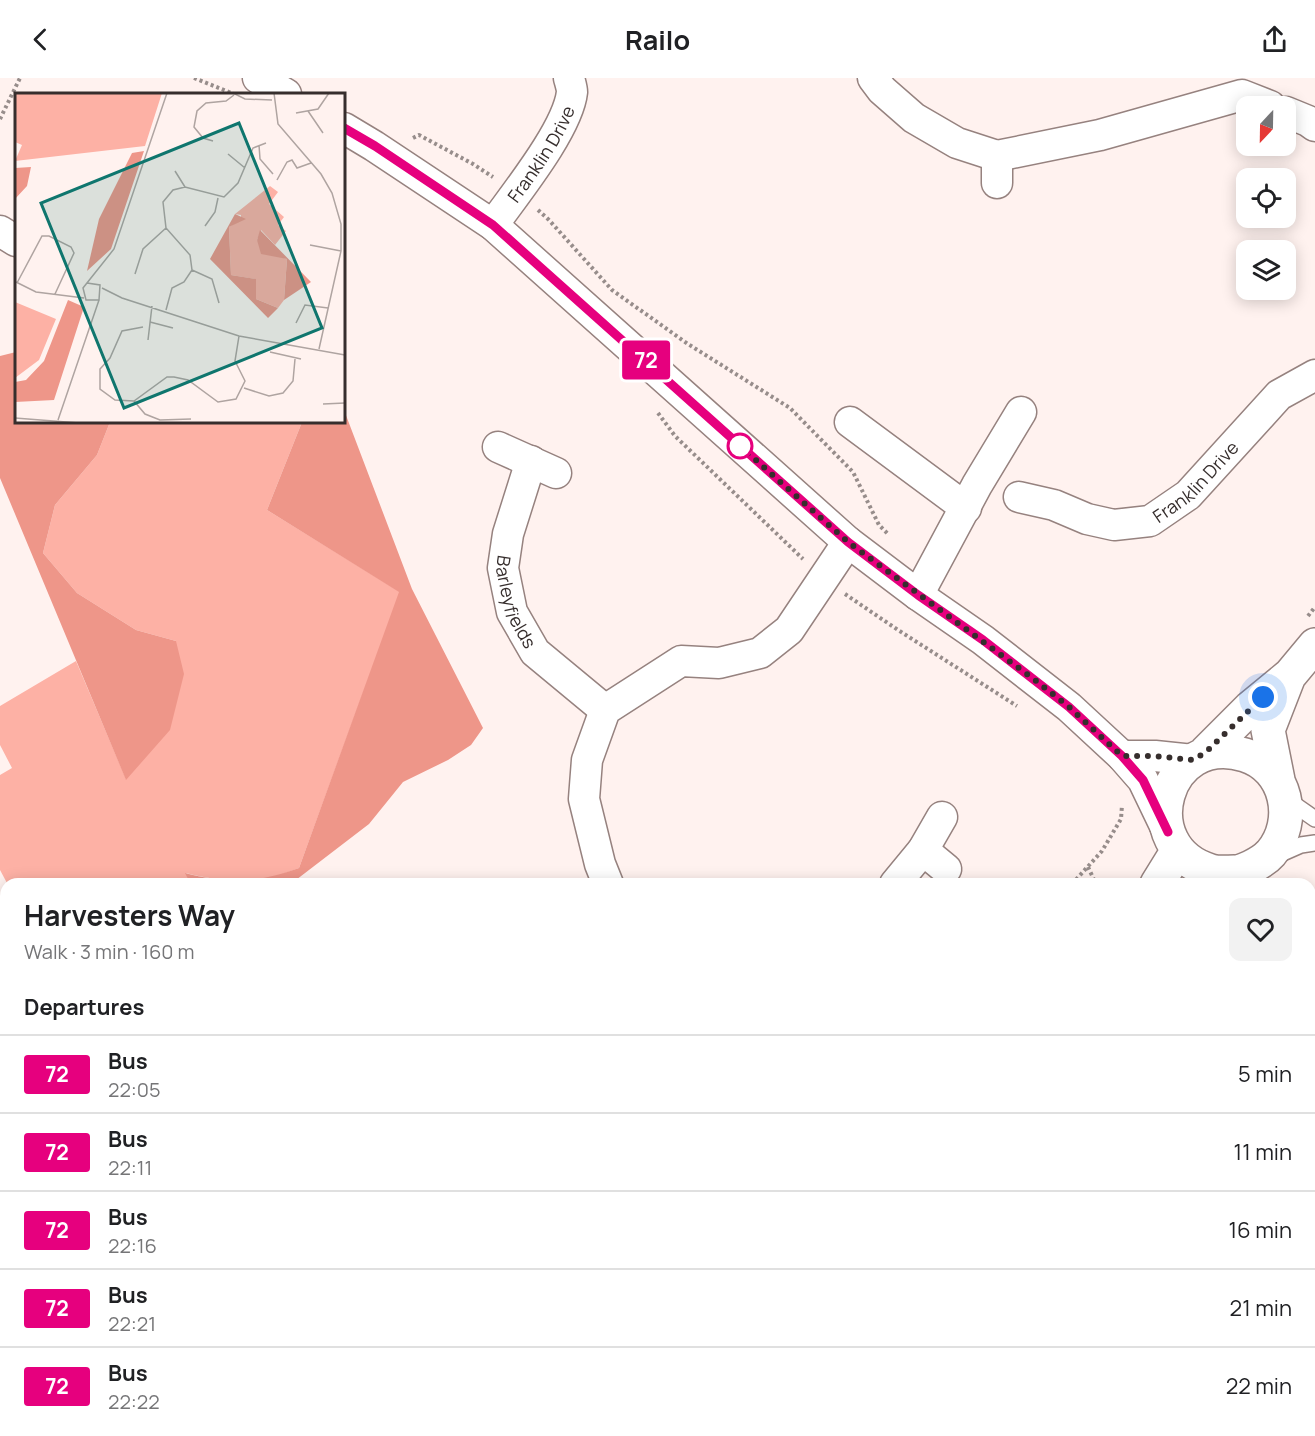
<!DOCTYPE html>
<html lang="en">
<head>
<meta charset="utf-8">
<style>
	:root { --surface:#fff; --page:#f2f2f2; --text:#202124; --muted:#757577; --line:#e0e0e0 }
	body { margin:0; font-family:Manrope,sans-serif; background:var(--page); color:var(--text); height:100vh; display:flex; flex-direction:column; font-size:22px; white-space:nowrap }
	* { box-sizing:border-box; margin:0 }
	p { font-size:20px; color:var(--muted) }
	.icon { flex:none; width:33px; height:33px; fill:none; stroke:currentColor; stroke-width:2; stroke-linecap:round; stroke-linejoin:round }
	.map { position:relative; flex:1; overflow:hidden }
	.drawer { position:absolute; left:0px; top:800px; width:1316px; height:560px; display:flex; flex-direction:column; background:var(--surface); border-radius:18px 18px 0 0; box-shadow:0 3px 15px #0003 }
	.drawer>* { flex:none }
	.badge { padding:0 12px; border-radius:4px; font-size:21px; line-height:39px }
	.needle { width:39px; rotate:202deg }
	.buttons { position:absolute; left:1236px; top:18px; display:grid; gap:12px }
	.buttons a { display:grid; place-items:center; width:60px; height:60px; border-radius:12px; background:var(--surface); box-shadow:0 3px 15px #0003; font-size:30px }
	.you { position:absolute; width:30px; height:30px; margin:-15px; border:4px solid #fff; border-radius:50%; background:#1a73e8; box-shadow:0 0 0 9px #1a73e833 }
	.map>.badge { position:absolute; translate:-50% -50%; box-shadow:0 0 0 3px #fff }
	h2 { padding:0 24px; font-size:22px; line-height:54px }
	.round { display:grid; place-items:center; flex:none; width:63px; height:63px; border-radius:12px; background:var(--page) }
	.head { display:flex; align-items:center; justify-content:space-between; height:102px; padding:0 24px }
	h1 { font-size:28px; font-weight:700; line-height:45px }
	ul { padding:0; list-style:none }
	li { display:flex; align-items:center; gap:18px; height:78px; padding:0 24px; border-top:2px solid var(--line) }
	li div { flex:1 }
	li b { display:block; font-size:22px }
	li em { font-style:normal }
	li .badge { min-width:66px; font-weight:700; text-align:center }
	header { display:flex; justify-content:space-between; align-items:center; height:78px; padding:0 24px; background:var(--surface); font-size:27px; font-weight:700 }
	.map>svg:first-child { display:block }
</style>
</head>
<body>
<header><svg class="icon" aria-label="back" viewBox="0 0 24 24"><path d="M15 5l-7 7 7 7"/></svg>Railo<svg class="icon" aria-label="share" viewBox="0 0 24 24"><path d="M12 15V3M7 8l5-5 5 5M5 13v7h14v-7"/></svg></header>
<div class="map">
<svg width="1315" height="1358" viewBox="0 0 1315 1358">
	<rect width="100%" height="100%" fill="#fff2ef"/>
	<path fill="#fdb1a5" d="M 110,344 L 302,344 L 267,432 L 400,514 L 299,790 C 290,793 281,797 272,800 C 244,806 213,802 186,795 L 190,805 L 7,805 L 0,792 L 0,697 L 12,690 L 0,667 L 0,628 L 76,583 L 126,701 L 176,563 L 136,552 L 77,515 L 43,475 L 55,427 L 97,377 Z
		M 6,834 L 6,910 L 0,912 L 0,838 Z"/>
	<path fill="#ee9689" d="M 16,274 L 16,344 L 110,344 L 97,377 L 55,427 L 43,475 L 77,515 L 136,552 L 176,563 L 184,596 L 170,652 L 126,702 L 0,400 L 0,278 Z
		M 344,332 L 412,511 L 483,650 L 471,667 L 448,682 L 403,704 L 369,746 L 292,805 L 190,805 L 185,795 C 227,806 258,805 299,790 L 399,514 L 267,432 L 302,344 L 344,344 Z
		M 660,1353 L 772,1353 L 767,1358 L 655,1358 Z"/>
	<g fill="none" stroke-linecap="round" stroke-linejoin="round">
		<defs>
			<path id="service" d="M 1285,720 L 1315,741
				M 1276,778 L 1301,767 L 1315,765
				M 1310,935 L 1315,930
				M 1310,1113 L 1315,1119"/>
			<g id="minor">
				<path d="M 258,0 L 286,16"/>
				<path d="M 873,0 L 882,12 L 914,40 L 957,65 L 997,78 L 1100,57 L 1242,17 L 1270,28"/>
				<path d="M 1286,34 L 1308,43 L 1315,48"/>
				<path d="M 344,50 L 374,68 L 493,147 L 848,464 L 918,517 L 983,562 L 1069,629 L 1122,678 L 1143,702 L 1168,754"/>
				<path d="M 997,105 L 997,78"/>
				<path id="s1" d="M 493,147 C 515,116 568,51 572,14 C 572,10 570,4 569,0"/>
				<path d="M 0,153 L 16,163"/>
				<path d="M 850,344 L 966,430"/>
				<path d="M 498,369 L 556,395"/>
				<path id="s2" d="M 531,383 L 508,456 L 503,490 L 512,534 L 535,574 L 605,632"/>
				<path id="s3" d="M 1019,419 L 1054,427 L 1087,441 L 1114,447 L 1150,443 L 1188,417 L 1279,317 L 1315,297"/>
				<path d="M 918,517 L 977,407 L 1021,334"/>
				<path d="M 1122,678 L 1155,678 L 1193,682"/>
				<path d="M 923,772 L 946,791"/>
				<path d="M 608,806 L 600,786 L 584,721 L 587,682 L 605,632 L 681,583 L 719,585 L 760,575 L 789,552 L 848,464"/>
				<path d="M 895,806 L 923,772 L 942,739"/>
				<path d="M 0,1164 L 6,1154"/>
				<path d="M 237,1353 L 242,1358"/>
			</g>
			<path id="tertiary" d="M 1206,674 L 1250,630 L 1290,597 L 1315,567
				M 1278,702 L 1268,652 L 1289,598
				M 1157,806 L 1178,772
				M 1205,806 C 1226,797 1256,792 1271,775 C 1298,743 1287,690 1245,677 C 1164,652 1132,770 1211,793 C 1218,795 1227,794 1234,794
				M 625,1358 L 629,1353"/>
		</defs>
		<use href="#service" stroke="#96827f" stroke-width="18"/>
		<use href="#minor" stroke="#96827f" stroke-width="33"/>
		<use href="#tertiary" stroke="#96827f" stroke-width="36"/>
		<path stroke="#978d8b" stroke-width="4" stroke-dasharray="3 3" stroke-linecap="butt" d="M 194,0 L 234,16
			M 0,41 L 20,0
			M 413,60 L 419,57 L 473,86 L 493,99
			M 538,132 L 549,142 L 612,212 L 688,266 L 790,330 L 853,394 L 879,447 L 888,456
			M 658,335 L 675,358 L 803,481
			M 845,516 L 898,552 L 1017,628
			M 1308,538 L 1315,529
			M 1088,789 L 1096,806
			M 1072,806 L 1102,773 L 1121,741 L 1122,727
			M 1310,1159 L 1315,1165
			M 417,1353 L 433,1358
			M 287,1358 L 290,1353
			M 446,1358 L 450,1353"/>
		<use href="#service" stroke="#fff" stroke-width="15"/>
		<use href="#minor" stroke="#fff" stroke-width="30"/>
		<use href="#tertiary" stroke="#fff" stroke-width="33"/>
	</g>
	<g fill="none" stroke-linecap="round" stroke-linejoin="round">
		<defs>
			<path id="line" d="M 344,50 L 375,68 L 493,147 L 848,464 L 918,517 L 983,562 L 1069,629 L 1122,678 L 1143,702 L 1168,754"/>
		</defs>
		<use href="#line" stroke="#fff" stroke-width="14"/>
		<use href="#line" stroke="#e6007e" stroke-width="9"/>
		<path stroke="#362e2d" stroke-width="6" stroke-dasharray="0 10.8" d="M 740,368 L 848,464 L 1035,602 L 1069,629 L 1122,678 L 1155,678 L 1193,682 L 1206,674 L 1263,619"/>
	</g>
	<circle fill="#fff" stroke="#e6007e" stroke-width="3" cx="740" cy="368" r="12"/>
	<g text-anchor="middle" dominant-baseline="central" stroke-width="6" stroke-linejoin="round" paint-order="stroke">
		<g font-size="18" fill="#362e2d" stroke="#fff2ef">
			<text stroke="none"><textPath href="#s1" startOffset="86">Franklin Drive</textPath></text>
			<text stroke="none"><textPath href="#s3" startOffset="196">Franklin Drive</textPath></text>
			<text stroke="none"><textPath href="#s2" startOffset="147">Barleyfields</textPath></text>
		</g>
	</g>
	<g transform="translate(15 15)">
		<rect width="330" height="330" fill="#fff2ef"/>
		<path d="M 0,0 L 147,0 L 130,53 L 0,68 L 7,52 L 0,49 ZM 255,93 L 263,99 L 254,111 L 269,124 L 263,132 L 271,138 L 260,152 L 246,137 L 242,147 L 253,160 L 272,166 L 269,207 L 263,215 L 241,206 L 240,186 L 216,182 L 214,134 L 226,127 L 226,122 L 220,121 ZM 0,209 L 41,226 L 24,267 L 0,285 Z" fill="#fdb1a5"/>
		<path d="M 129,58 L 96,156 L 72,178 L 84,126 L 117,60 ZM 16,74 L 12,93 L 0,106 L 0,75 ZM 220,121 L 231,126 L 214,134 L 216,182 L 241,186 L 241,206 L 263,215 L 253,225 L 195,166 ZM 245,137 L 296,189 L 269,207 L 272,166 L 246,161 L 242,147 ZM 53,207 L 69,214 L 39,307 L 0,309 L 0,289 L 11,287 L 29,268 Z" fill="#ee9689"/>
		<path fill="none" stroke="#afa4a1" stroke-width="1.5" d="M 218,0 L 230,6 L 257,7M 259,0 L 263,31 L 306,81 L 317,100 L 326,131 L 326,158 L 304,256M 293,18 L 308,40M 281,20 L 303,16 L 314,0M 198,48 L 188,45 L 179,34 L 182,18 L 191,10 L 211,8 L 219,2M 244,52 L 245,66 L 258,81M 213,61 L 230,75M 160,78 L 170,94M 262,87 L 272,69 L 277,67 L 282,75 L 296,70M 190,133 L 200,119 L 203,105M 295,152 L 326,158M 177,177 L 197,186 L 204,210M 120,181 L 128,156 L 151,135M 1,189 L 21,199 L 69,205M 2,190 L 27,143 L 34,143 L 56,154 L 59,160 L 40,201M 72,190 L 85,192 L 84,207 L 71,207 L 68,195 L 99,156 L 152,0M 87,195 L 107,205 L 224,243 L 330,262M 151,217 L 157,195 L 169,189 L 177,177 L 175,162 L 151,135 L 148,109 L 158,97 L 170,94 L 209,104 L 223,90 L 238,55 L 251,50M 135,229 L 158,235M 281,230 L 290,212 L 313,215M 128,234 L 107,238 L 95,265 L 85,276 L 85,296 L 100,307 L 119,308 L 152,284 L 159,284 L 173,287 L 203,309 L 221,306 L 230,288 L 220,268 L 224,243M 133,247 L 137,213M 255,259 L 286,266M 229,295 L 254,303 L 268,300 L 278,288 L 280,266M 119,308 L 130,321 L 145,327 L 176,326M 308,311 L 330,310M 0,325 L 64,330M 43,327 L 84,207"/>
		<path fill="#0f766e" fill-opacity="0.15" stroke="#0f766e" stroke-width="3" d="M 224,30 L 307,235 L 109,315 L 26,110 Z"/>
		<rect width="330" height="330" fill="none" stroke="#362e2d" stroke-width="3"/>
	</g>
</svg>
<div class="buttons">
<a><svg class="needle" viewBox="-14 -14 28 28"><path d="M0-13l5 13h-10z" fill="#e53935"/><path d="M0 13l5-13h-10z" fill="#757577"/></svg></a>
<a><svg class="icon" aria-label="locate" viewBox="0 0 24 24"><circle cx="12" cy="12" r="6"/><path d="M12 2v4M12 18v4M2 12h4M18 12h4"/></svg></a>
<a><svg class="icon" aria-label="layers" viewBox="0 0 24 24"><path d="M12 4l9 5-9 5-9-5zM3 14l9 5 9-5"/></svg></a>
</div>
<div class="you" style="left:1263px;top:619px"></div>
<b class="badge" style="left:646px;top:282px;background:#e6007e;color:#fff">72</b>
<section class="drawer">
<div class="head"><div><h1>Harvesters Way</h1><p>Walk · 3 min · 160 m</p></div><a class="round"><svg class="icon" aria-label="heart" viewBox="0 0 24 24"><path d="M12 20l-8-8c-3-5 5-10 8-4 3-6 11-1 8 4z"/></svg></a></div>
<h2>Departures</h2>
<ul>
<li><span class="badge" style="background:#e6007e;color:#fff">72</span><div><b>Bus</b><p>22:05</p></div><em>5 min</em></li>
<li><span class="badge" style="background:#e6007e;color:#fff">72</span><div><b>Bus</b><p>22:11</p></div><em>11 min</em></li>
<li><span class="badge" style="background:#e6007e;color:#fff">72</span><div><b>Bus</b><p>22:16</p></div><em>16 min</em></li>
<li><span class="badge" style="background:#e6007e;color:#fff">72</span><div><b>Bus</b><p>22:21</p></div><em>21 min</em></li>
<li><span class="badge" style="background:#e6007e;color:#fff">72</span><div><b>Bus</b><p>22:22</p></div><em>22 min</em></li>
</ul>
</section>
</div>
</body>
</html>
